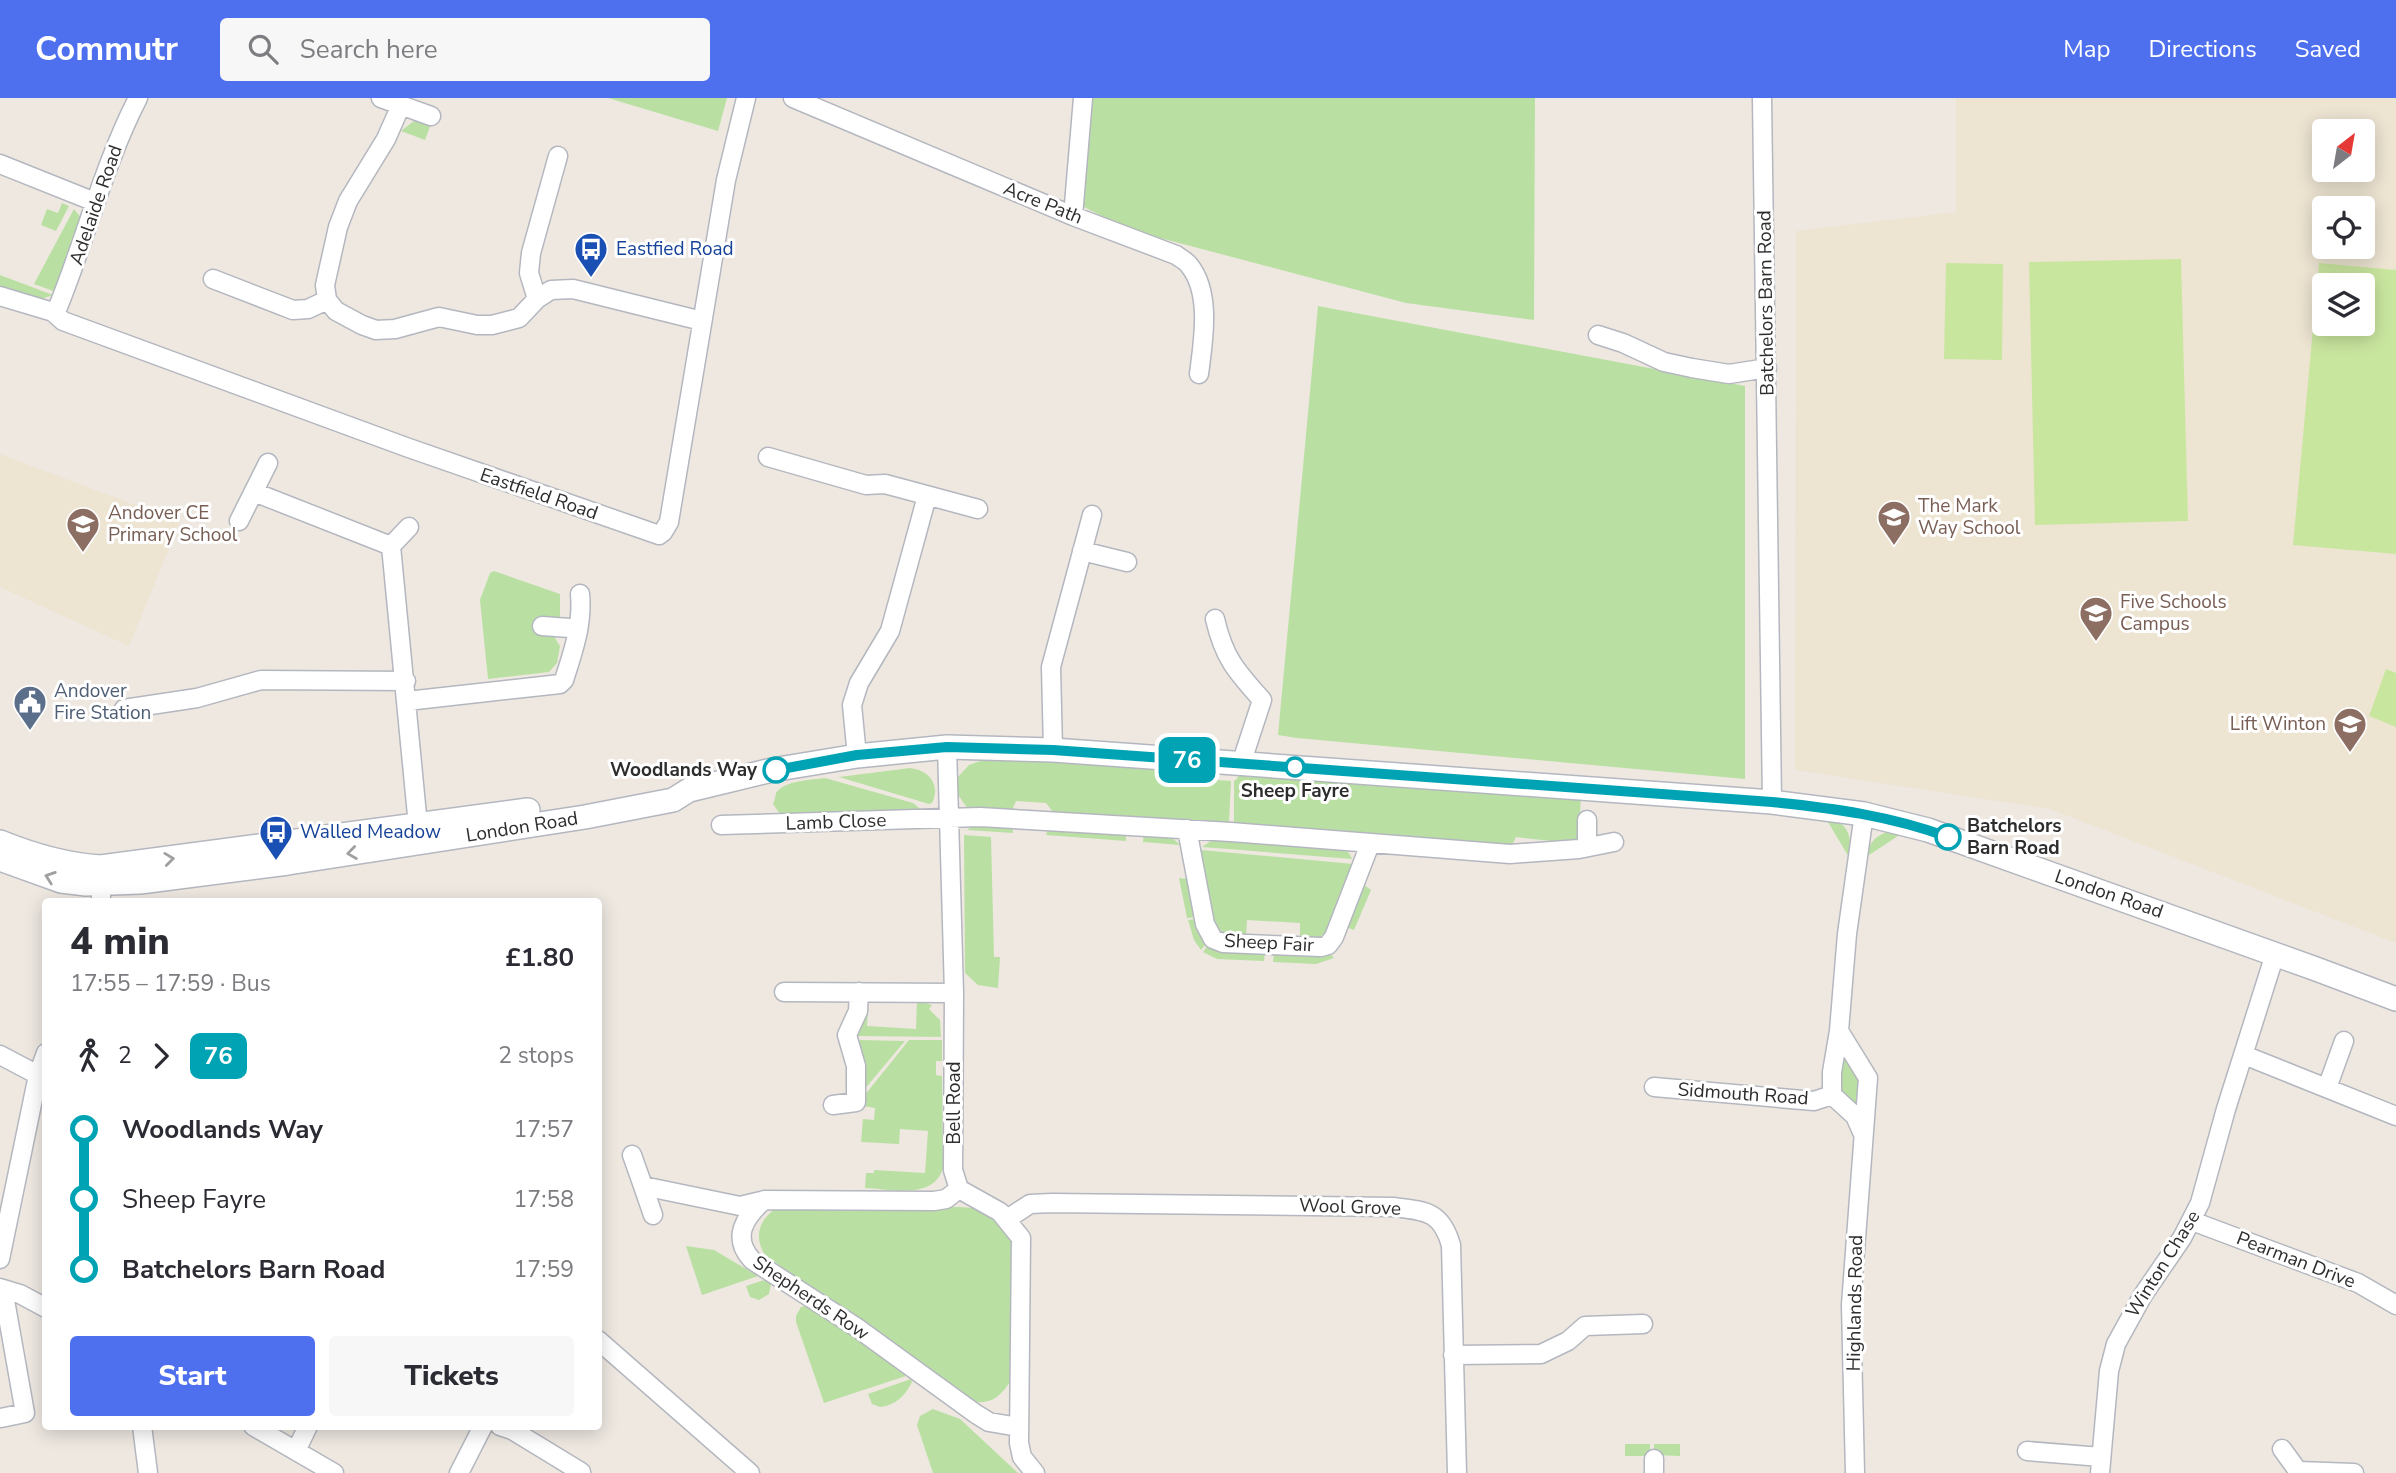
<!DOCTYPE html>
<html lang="en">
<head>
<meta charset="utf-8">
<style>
	:root { --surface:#fff; --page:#f7f7f7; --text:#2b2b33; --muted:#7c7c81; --accent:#4e70ee }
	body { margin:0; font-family:"Nunito Sans",sans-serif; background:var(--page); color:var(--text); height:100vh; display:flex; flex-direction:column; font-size:26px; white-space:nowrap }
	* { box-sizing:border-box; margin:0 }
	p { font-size:23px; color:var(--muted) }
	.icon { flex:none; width:38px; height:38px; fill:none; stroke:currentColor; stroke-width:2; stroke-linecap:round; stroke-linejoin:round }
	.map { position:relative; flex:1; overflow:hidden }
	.drawer { position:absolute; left:42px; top:800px; width:560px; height:532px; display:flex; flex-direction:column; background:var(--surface); border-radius:7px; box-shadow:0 4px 18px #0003 }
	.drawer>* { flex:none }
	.badge { padding:0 14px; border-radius:10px; font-size:24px; line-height:46px }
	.needle { width:46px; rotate:31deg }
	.controls { position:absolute; left:2312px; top:21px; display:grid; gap:14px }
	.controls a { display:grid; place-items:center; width:63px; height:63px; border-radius:7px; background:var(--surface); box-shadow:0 4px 18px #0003; font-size:35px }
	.map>.badge { position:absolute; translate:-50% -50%; box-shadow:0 0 0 4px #fff }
	.legs { display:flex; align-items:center; gap:10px; height:77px; padding:0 28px; font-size:23px }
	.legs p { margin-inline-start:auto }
	.overview { display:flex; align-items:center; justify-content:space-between; height:119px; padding:0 28px }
	h1 { font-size:38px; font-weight:800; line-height:52px }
	.primary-button { display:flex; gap:14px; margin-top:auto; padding:14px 28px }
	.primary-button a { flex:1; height:80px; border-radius:7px; background:var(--accent); color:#fff; font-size:28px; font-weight:800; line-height:80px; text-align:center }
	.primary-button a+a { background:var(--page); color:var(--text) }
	ul { padding:0 28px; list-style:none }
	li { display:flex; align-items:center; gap:24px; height:70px; font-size:26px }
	li i { display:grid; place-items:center; width:10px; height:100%; margin:0 9px; background:currentColor }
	li i::after { content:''; width:18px; height:18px; margin:-9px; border:5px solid; border-radius:50%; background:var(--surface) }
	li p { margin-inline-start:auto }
	li:first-child i { background:linear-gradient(#0000 50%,currentColor 0) }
	li:last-child i { background:linear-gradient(currentColor 50%,#0000 0) }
	header { display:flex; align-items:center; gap:42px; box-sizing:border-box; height:98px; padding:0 35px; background:var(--accent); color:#fff }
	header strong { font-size:33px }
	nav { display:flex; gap:38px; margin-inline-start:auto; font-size:24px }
	.search { width:490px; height:63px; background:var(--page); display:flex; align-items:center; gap:18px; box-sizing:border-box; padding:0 24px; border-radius:7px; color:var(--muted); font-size:26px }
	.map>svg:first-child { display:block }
</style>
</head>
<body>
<header>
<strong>Commutr</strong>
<div class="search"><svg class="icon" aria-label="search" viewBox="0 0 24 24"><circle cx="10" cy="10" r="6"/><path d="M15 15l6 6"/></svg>Search here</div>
<nav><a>Map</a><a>Directions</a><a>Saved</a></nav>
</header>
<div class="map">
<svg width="2396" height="1375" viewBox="0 0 2396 1375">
	<rect width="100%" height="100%" fill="#eee8e1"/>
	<path fill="#ede4d2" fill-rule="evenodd" d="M 1956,0 L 2396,0 L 2396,845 L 2050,711 L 1795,672 L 1796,133 L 1956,114 ZM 2324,33 L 2362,33 L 2362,72 L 2324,72 ZM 2324,110 L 2362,110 L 2362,149 L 2324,149 ZM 2324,187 L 2362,187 L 2362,226 L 2324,226 Z
		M 0,356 L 180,424 L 129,548 L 0,489 Z"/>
	<path fill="#b9e0a2" d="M 608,0 L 727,0 L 718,33 Z
		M 1090,0 L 1535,0 L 1534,222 L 1406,205 L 1145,136 L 1114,124 L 1082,108 Z
		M 414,23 L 431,26 L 425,42 L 401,33 Z
		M 62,105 L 69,108 L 56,133 L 41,127 L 47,111 L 58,115 Z
		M 74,111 L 82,121 L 56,194 L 34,186 Z
		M 0,177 L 53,197 L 38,202 L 0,189 Z
		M 1318,208 L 1745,288 L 1745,681 L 1297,640 L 1278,637 Z
		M 494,473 L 560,496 L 560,519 L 538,522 L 540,536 L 553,537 L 560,548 L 557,565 L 549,574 L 488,581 L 480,502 L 490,475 Z
		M 983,662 L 1072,663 L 1218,672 L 1217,682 L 1231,683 L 1229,724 L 1221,727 L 1053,714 L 1046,705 L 1016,703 L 1012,712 L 968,711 L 956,694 L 956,681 L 969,667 Z
		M 910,670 C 929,672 941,687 932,705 L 929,706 L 839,679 Z
		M 1240,673 L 1581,697 L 1579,740 L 1578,743 L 1569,745 L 1516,739 L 1511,749 L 1234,728 L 1234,683 L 1237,681 Z
		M 825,680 L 913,705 L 923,713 L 780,716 L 773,706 C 774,705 776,696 776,695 C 785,682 811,682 825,680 Z
		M 1829,719 C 1851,728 1851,739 1850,761 L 1828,724 Z
		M 974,727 L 1012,727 L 1013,735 L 967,732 Z
		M 1048,731 L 1126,734 L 1126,743 L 1046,737 Z
		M 1890,733 L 1901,736 L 1866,759 C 1869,744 1876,737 1890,733 Z
		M 1144,735 L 1169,737 L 1180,747 L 1143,744 Z
		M 964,737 L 991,739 L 994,859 L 1000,859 L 998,890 L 978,887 L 965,875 Z
		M 1214,741 L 1343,751 L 1349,755 L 1352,761 L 1202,749 Z
		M 1201,752 L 1353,766 L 1353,771 L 1326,834 L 1316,842 L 1300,841 L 1300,825 L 1247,822 L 1246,838 C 1230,836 1219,837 1212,821 Z
		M 1179,780 L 1188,781 L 1197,819 L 1187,820 Z
		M 1364,787 L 1371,792 L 1354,832 L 1346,829 Z
		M 1197,821 L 1207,845 L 1201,852 L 1194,842 L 1188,822 Z
		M 1209,846 L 1265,854 L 1264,863 L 1217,861 L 1203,854 Z
		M 1328,853 L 1334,860 L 1316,866 L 1273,864 L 1274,855 Z
		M 917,902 L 932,907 L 929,911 L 940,922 L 941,939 L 857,938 L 860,921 L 868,913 L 867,928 L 916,931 Z
		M 858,942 L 905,943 L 863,993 L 864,965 Z
		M 909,942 L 942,942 L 942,963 L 936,963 L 936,977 L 942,978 L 943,1070 C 934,1102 891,1091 865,1090 L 866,1075 L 874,1075 L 874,1072 L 925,1075 L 928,1033 L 900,1031 L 899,1046 L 861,1044 L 863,1021 L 874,1022 L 875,1010 L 863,1008 L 864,998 Z
		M 1843,962 L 1847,962 C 1856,976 1868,992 1855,1007 C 1838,994 1835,981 1843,962 Z
		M 959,1109 C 982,1110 989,1112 1003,1131 C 1009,1138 1012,1142 1013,1151 L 1010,1284 C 1000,1299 991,1306 973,1304 L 765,1157 C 754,1140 758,1123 775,1111 Z
		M 686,1148 L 714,1152 L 758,1178 L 702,1197 Z
		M 764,1182 L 771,1186 L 769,1196 L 759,1202 L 750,1199 L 746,1188 Z
		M 808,1207 L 851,1235 L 906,1278 L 824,1305 L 796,1224 L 796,1218 L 801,1209 Z
		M 911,1281 L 912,1284 C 905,1298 896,1307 880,1309 L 872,1306 L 868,1296 Z
		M 933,1311 L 960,1321 L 1018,1375 L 933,1375 L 917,1327 L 920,1318 Z
		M 1625,1346 L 1650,1346 L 1650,1358 L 1625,1358 Z
		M 1654,1346 L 1680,1346 L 1680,1358 L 1654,1357 Z"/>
	<path fill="#c9e69f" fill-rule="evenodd" d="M 2181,161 L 2188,423 L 2035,427 L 2029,164 Z
		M 1946,165 L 2003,166 L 2002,262 L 1944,261 Z
		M 2319,165 L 2396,172 L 2396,456 L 2293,447 ZM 2324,187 L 2362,187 L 2362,226 L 2324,226 Z
		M 2386,571 L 2396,575 L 2396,629 L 2369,618 Z"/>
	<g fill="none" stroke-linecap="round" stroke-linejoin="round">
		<defs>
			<path id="minor" d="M 381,0 L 431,18
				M 793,0 L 1073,118 L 1176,157 C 1180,160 1186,163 1189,167 C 1212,195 1203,244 1199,276
				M 1762,0 L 1772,704
				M 401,7 L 386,41 L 348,103 L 338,129 L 325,187 L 327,202 L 336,213 L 362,227 L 376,232 L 395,231 L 439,219 L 477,227 L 492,227 L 519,220 L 537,201 L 551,192 L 573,191 L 702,223
				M 0,66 L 95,104
				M 1073,118 L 1083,0
				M 213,181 L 293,212 L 308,211 L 327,202
				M 0,198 L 53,214 L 63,223 L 406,349 L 659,437 L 663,434 L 669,424 L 726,82 L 746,0
				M 537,201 L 529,175 L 531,155 L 558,58
				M 53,214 L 58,209 C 86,140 104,66 138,0
				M 1598,237 L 1623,245 L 1664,264 L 1692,270 L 1729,276 L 1767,270
				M 768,359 L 866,387 L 885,386 L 978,411
				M 254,394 L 391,448 L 419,738
				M 239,423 L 268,365
				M 391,448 L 409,429
				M 1082,453 L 1127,464
				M 1215,521 C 1224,560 1236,573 1262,602 L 1241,666
				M 542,528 L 570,530 L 578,533
				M 407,603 L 560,586 L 564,582 C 573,554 583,526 580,496
				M 124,611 L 197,600 L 261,582 L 406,583
				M 947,649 L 954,895 L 953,1072 L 959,1091 L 1000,1114 L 1021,1140 L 1019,1345 L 1022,1359 L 1035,1375
				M 1053,652 L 1051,569 L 1092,417
				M 857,658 L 852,607 L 859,585 L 890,533 L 927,398
				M 1587,722 L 1587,749
				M 721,727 L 980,719 L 1231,734 L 1510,756 L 1579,751 L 1614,744
				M 1187,731 L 1205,826 L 1213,841 L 1223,845 L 1321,849 L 1328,847 L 1334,839 L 1370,746
				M 101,803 L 101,772
				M 784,894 L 954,895
				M 1839,933 L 1832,974 L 1832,997 L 1855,1018 L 1863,1036
				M 0,957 L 38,977
				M 2244,957 L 2396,1018
				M 1654,989 L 1814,1003 L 1832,997
				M 2327,990 L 2344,943
				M 833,1007 L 856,1004 L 856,968 L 847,937 L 858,913 L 859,894
				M 632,1057 L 643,1088 L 740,1108 L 761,1103
				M 643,1088 L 653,1117
				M 959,1091 L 946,1101 L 934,1103 L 764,1102 C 745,1119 731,1139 752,1162 L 856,1229 L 976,1316 L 989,1324 L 1018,1329
				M 1007,1121 L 1030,1106 L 1052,1105 L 1393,1109 C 1426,1113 1441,1113 1451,1147 L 1457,1375
				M 2192,1123 L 2358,1185 L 2396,1207
				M 0,1161 L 38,977 L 46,955
				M 0,1190 L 20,1196 L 46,1210
				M 598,1242 L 750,1375
				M 1453,1257 L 1541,1256 L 1568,1243 L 1585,1228 L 1643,1226
				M 1,1320 L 25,1315 L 3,1191
				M 142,1328 L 148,1375
				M 253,1328 L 334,1375
				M 500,1328 L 512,1332 L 581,1374
				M 2282,1351 L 2298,1373 L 2297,1375
				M 296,1353 L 308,1328
				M 2027,1353 L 2101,1359
				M 1654,1361 L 1654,1375
				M 2298,1373 L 2354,1375
				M 459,1375 L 483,1328
				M 1855,1375 L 1851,1207 L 1868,980 L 1839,933 L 1847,836 L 1864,716
				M 2100,1375 L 2109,1273 L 2116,1246 L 2143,1197 L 2182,1140 L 2200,1105 L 2226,1011 L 2275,856"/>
			<path id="tertiary" d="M 0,744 C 32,757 66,767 101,769 L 528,712
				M 0,761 L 61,783 L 86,786 L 140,784 L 288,765 L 585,719 L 673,702 L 689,692 L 772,672 L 857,658 L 947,649 L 1053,652 L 1772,704 L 1864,716 L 1928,732 L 2316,871 L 2396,901"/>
		</defs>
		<use href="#minor" stroke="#b4b7bf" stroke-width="21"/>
		<use href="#tertiary" stroke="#b4b7bf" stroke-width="26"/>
		<use href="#minor" stroke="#fff" stroke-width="18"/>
		<use href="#tertiary" stroke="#fff" stroke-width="23"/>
	</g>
	<defs><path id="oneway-chevron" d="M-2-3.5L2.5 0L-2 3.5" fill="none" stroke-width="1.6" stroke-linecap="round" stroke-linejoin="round" transform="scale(1.75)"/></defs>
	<g stroke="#a0a0a0">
		<use href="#oneway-chevron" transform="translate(352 755) rotate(172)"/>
		<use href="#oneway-chevron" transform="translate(169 761) rotate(-7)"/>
		<use href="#oneway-chevron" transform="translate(50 779) rotate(-161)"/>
	</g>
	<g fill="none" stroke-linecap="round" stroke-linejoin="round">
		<defs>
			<path id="line-1" d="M 776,672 L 857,657 L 947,649 L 1053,652 L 1772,704 C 1833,710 1891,718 1948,739"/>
		</defs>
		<use href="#line-1" stroke="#fff" stroke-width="16"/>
		<use href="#line-1" stroke="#00a3b4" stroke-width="10"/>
	</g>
	<defs>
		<symbol id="bus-pin" viewBox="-11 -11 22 30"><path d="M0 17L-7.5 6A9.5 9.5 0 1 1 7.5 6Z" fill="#1a4fb4" stroke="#fff"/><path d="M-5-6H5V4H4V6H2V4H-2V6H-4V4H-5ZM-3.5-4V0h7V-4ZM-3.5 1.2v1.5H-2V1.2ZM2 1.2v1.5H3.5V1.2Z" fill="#fff"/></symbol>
		<symbol id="school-pin" viewBox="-11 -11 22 30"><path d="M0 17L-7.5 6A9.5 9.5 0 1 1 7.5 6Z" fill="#8d6e63" stroke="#fff"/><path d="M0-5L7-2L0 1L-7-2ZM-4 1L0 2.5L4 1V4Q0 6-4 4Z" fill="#fff"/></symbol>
		<symbol id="civic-pin" viewBox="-11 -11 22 30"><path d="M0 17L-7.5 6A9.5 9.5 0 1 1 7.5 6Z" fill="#5c6f8a" stroke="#fff"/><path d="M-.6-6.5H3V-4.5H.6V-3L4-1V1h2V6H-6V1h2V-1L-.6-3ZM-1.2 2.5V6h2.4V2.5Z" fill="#fff"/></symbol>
	</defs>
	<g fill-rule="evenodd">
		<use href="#bus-pin" x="572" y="132" width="38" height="52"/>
		<use href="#school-pin" x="1875" y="400" width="38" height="52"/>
		<use href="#school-pin" x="64" y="407" width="38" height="52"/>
		<use href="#school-pin" x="2077" y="496" width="38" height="52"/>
		<use href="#civic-pin" x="11" y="585" width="38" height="52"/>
		<use href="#school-pin" x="2331" y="607" width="38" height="52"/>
		<use href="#bus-pin" x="257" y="715" width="38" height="52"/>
	</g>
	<g fill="#fff" stroke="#00a3b4" stroke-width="3.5">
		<circle cx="1295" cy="669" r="9"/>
		<circle cx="776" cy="672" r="12"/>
		<circle cx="1948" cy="739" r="12"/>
	</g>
	<g text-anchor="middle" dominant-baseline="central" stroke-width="6" stroke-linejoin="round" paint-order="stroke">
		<g font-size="19" fill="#2d2d2d" stroke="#fff">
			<text transform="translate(1043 105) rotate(22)">Acre Path</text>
			<text transform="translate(96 107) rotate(-71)">Adelaide Road</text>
			<text transform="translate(1766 205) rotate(-91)">Batchelors Barn Road</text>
			<text transform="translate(539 396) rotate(19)">Eastfield Road</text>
			<text transform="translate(836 724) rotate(-2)">Lamb Close</text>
			<text transform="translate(522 729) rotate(-9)">London Road</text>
			<text transform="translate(2109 796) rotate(19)">London Road</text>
			<text transform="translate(1269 845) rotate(3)">Sheep Fair</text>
			<text transform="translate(1743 996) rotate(4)">Sidmouth Road</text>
			<text transform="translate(954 1005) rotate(-90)">Bell Road</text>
			<text transform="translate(1350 1109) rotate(2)">Wool Grove</text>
			<text transform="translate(2296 1162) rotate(21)">Pearman Drive</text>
			<text transform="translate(2163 1166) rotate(-58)">Winton Chase</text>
			<text transform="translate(811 1200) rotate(34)">Shepherds Row</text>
			<text transform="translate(1855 1205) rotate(-89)">Highlands Road</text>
		</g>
		<g font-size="19" fill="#164399" stroke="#fff" text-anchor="start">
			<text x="616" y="151">Eastfied Road</text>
			<text x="300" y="734">Walled Meadow</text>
		</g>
		<g font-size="19" fill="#785e54" stroke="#fff" text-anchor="start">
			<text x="1918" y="408">The Mark<tspan x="1918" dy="22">Way School</tspan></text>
			<text x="108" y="415">Andover CE<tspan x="108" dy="22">Primary School</tspan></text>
			<text x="2120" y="504">Five Schools<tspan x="2120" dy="22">Campus</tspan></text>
			<text x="2326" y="626" text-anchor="end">Lift Winton</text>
		</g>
		<g font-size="19" fill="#4e5e75" stroke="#fff" text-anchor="start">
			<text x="54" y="593">Andover<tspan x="54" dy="22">Fire Station</tspan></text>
		</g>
		<g font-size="19" font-weight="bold" fill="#2d2d2d" stroke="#fff" text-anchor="end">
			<text x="757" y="672">Woodlands Way</text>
			<text x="1295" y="693" text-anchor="middle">Sheep Fayre</text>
			<text x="1967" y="728" text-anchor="start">Batchelors<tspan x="1967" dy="22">Barn Road</tspan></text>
		</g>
	</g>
</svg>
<div class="controls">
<a><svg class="needle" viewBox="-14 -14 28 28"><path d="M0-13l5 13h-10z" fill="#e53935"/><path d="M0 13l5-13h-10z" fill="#7c7c81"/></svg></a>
<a><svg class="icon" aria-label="locate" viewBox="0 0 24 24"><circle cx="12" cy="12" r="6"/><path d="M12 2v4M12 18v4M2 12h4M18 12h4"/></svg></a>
<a><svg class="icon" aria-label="layers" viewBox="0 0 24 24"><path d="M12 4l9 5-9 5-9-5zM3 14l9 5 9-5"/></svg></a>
</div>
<b class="badge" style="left:1187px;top:662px;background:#00a3b4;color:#fff">76</b>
<section class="drawer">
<div class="overview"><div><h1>4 min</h1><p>17:55 – 17:59 · Bus</p></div><b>£1.80</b></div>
<div class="legs"><svg class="icon" aria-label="walk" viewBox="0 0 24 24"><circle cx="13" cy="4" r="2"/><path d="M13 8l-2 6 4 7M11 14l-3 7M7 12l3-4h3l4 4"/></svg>2<svg class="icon" aria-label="forward" viewBox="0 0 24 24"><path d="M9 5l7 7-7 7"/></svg><b class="badge" style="background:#00a3b4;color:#fff">76</b><p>2 stops</p></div>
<ul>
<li><i style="color:#00a3b4"></i><b>Woodlands Way</b><p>17:57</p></li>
<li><i style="color:#00a3b4"></i><span>Sheep Fayre</span><p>17:58</p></li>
<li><i style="color:#00a3b4"></i><b>Batchelors Barn Road</b><p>17:59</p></li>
</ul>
<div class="primary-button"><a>Start</a><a>Tickets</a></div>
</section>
</div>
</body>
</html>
